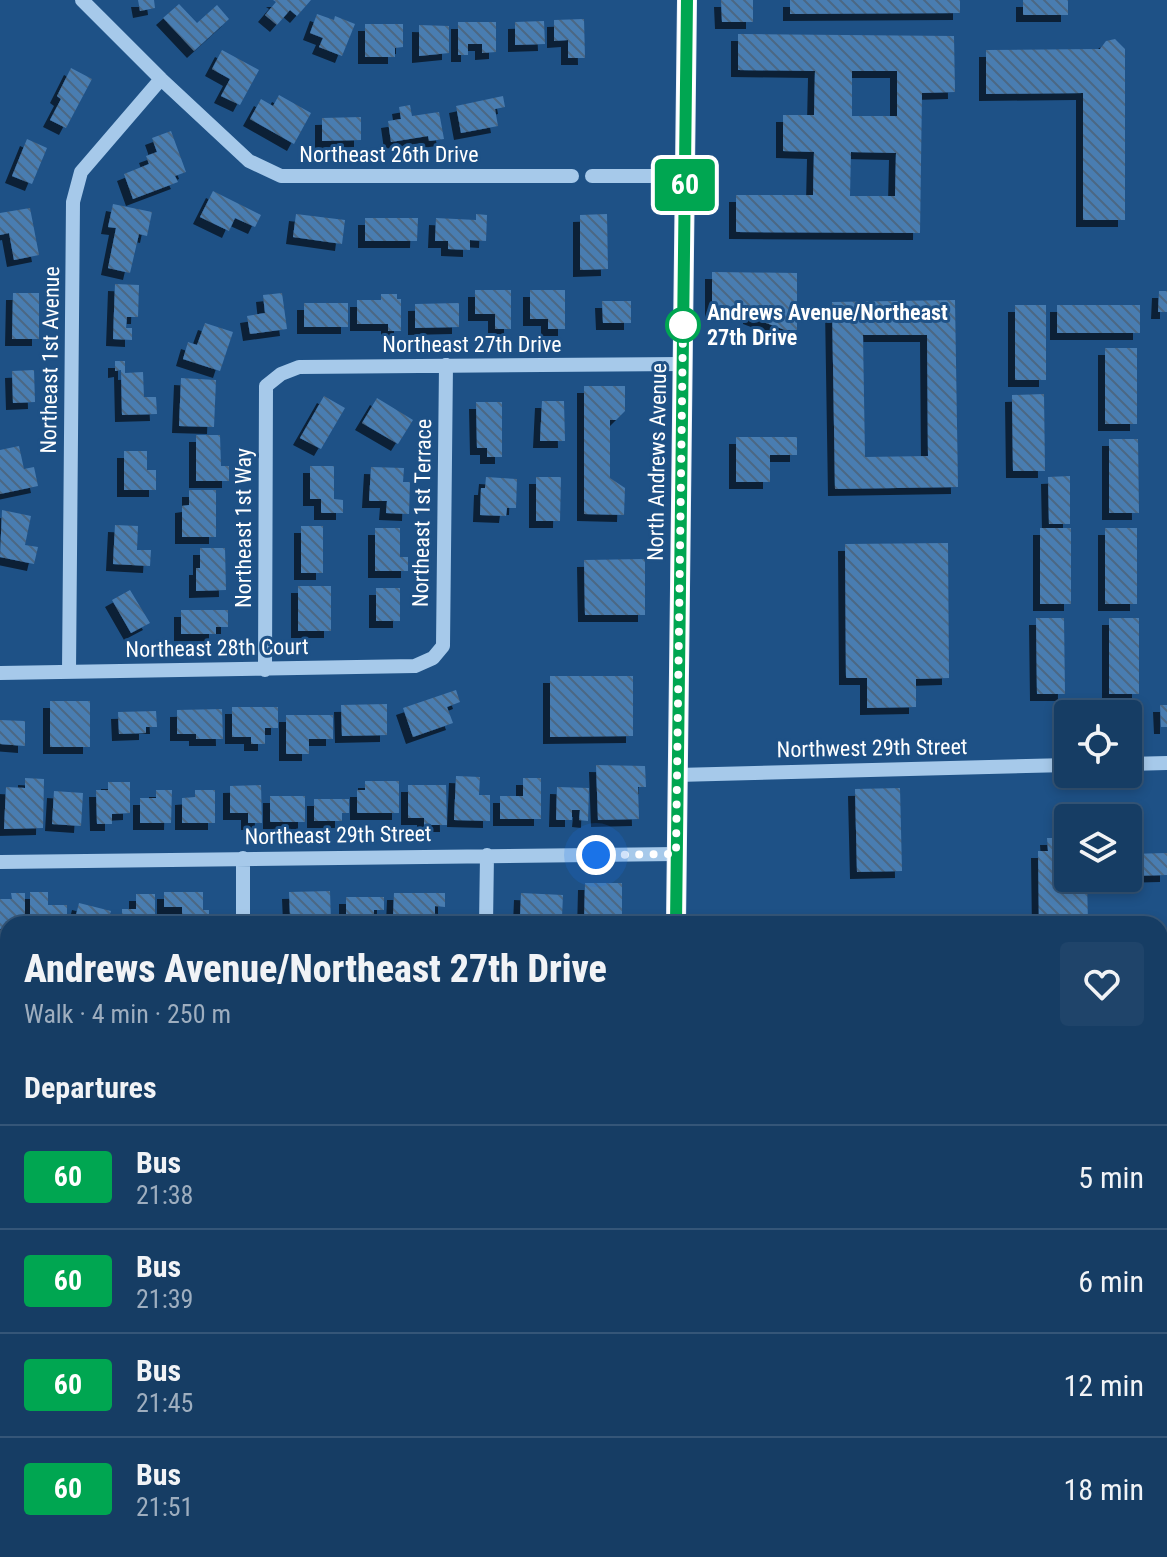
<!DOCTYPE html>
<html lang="en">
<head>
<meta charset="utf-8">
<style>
	:root { --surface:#163d64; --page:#1f446a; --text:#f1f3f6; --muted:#9eaebf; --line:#355678 }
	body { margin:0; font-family:"Roboto Condensed",sans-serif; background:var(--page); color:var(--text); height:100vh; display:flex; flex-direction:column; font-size:30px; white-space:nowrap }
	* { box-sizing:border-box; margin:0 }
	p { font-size:26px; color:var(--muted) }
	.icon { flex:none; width:44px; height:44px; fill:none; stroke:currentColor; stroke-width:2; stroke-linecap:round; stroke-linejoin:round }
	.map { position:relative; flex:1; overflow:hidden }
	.panel { position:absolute; left:0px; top:916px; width:1168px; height:642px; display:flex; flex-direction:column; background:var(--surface); border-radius:24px 24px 0 0; box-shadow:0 4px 12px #0003,0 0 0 2px var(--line) }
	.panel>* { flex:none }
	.badge { padding:0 16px; border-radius:6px; font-size:28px; line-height:52px }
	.fabs { position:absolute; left:1054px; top:700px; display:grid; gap:16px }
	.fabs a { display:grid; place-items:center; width:88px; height:88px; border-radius:8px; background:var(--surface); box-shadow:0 4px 12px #0003,0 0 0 2px var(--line); font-size:40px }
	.you { position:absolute; width:40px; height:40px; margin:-20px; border:6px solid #fff; border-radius:50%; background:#1a73e8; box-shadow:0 0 0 12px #1a73e833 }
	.map>.badge { position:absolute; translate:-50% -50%; box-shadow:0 0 0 4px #fff }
	h2 { padding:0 24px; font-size:30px; line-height:72px }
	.round { display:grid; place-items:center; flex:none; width:84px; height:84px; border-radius:8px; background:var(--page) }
	.headline { display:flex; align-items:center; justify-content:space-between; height:136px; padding:0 24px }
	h1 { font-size:38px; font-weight:800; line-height:60px }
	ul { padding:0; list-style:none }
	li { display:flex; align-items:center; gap:24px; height:104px; padding:0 24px; border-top:2px solid var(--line) }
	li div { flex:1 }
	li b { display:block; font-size:30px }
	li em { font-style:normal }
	li .badge { min-width:88px; font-weight:700; text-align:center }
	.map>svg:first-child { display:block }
</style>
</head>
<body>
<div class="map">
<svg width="1167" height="1557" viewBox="0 0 1167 1557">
	<defs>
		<pattern id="water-ripples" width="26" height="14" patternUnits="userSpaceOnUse" patternTransform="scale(2)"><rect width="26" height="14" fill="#50739a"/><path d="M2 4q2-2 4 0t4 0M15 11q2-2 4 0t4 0" fill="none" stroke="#4e5e6f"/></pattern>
		<pattern id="building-back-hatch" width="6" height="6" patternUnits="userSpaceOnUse" patternTransform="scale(2)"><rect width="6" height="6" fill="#4a7db1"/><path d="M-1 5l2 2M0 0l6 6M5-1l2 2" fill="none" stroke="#4b6784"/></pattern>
		<filter id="shadow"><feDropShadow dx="-7" dy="7" stdDeviation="0" flood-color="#0009"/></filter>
	</defs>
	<rect width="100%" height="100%" fill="#1e5186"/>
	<path fill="#316ba3" d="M 1160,1088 L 1167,1088 L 1167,1183 L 1160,1183 Z"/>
	<path fill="url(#water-ripples)" stroke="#9ac4ec" stroke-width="2" d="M 0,1115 L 8,1120 L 8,1228 L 0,1222 Z
		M 1167,1319 L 1167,1377 L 1160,1377 L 1160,1320 Z
		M 375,1550 L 440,1550 L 444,1557 L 378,1557 Z"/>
	<path fill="url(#building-back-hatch)" fill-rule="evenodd" filter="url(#shadow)" d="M 138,0 L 154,0 L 155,8 L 140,11 Z
		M 273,0 L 311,0 L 297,16 L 290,10 L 277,25 L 265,15 L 276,2 Z
		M 721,0 L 753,0 L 753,22 L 722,22 Z
		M 790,0 L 960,0 L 960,13 L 790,14 Z
		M 1023,0 L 1068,0 L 1068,15 L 1023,15 Z
		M 179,4 L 197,23 L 217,5 L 229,19 L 194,51 L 163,18 Z
		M 317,14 L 334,20 L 335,16 L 355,24 L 342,56 L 319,47 L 323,38 L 310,33 Z
		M 584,19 L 585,58 L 568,58 L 568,40 L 554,41 L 554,20 Z
		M 544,21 L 545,44 L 515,45 L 515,22 Z
		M 458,22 L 496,22 L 496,52 L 482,53 L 482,44 L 468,44 L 468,55 L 458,55 Z
		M 365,24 L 403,24 L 403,47 L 395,48 L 395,57 L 365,57 Z
		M 419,25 L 449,26 L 449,53 L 419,56 Z
		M 738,34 L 954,36 L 955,92 L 922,93 L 920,233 L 736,232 L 736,195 L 813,195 L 814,152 L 783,151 L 783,115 L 814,115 L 815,71 L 738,70 ZM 852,71 L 897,71 L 897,116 L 852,116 ZM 851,152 L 896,153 L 895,196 L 850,196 Z
		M 1115,39 L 1125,49 L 1125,220 L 1083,220 L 1083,93 L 986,94 L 986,50 L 1100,49 L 1106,41 Z
		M 222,50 L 259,70 L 240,105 L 221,96 L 230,79 L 212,69 Z
		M 71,68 L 92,79 L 66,128 L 50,120 L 61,99 L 57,96 Z
		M 279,95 L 311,113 L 294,144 L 250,119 L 261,99 L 273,106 Z
		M 503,96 L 505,107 L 495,109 L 498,126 L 461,133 L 456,106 Z
		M 410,105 L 412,116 L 439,112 L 444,139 L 429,141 L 428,136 L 391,142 L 388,121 L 401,119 L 399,107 Z
		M 361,117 L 361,140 L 322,141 L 322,118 Z
		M 171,131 L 186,172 L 175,176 L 178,182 L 133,199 L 124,174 L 149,164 L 146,156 L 157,152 L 152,138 Z
		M 27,139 L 47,148 L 32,184 L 12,176 Z
		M 213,191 L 261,215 L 255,227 L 235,218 L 229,231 L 200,217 Z
		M 113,204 L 152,212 L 147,236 L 139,234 L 130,273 L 108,268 L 116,228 L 108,227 Z
		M 30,208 L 39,255 L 14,260 L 9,233 L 0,235 L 0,213 Z
		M 296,214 L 345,220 L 342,244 L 293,237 Z
		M 476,214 L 487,215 L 486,241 L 470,240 L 470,250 L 448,249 L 448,241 L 435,241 L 436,218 L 476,220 Z
		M 607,214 L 608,269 L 580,270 L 580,215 Z
		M 365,218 L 418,218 L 417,241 L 365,241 Z
		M 712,272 L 797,273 L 797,330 L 785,330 L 750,317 L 750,312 L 712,313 Z
		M 115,284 L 139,285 L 138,317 L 127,317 L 126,328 L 132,328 L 132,340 L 113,339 Z
		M 475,290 L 511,290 L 511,329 L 495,329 L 495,314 L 475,314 Z
		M 530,290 L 565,290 L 565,329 L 548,329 L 548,319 L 530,319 Z
		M 1159,291 L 1167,291 L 1167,312 L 1158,312 Z
		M 13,293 L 39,293 L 39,339 L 12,339 Z
		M 282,293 L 287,329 L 250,334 L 247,316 L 265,313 L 263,295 Z
		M 381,294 L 397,294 L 397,299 L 401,299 L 401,331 L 388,331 L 388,324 L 357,324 L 357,300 L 381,300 Z
		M 955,300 L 958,487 L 835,489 L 832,302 ZM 863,335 L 927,335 L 928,456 L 865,457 Z
		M 602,301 L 631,301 L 631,323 L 603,323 Z
		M 304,303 L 348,303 L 348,327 L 304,327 Z
		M 459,303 L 459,327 L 415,328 L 415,304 Z
		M 1015,305 L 1046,305 L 1046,380 L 1015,380 Z
		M 1057,305 L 1140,305 L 1140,333 L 1057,333 Z
		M 205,323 L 233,332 L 220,371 L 183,359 L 188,342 L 197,345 Z
		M 1105,348 L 1137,348 L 1137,424 L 1105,424 Z
		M 115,361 L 125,361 L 125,373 L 143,372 L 144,397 L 156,397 L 157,414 L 122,415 L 121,370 L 115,371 Z
		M 34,370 L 35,402 L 13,403 L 12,371 Z
		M 181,378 L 216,380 L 214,427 L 179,426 Z
		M 584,386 L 625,386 L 625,411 L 616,420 L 610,420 L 610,478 L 625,488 L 624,515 L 584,514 Z
		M 1044,394 L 1045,471 L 1013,471 L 1012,395 Z
		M 324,396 L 345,408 L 321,449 L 300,438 Z
		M 377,398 L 413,420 L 398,444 L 362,423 Z
		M 542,401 L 564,401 L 565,441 L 540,441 Z
		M 476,402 L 502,402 L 502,457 L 487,457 L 487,448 L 477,448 Z
		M 196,435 L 220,435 L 221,466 L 229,466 L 229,481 L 196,481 Z
		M 736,437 L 797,437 L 797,455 L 770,455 L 770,482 L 736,482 Z
		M 1109,439 L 1138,439 L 1139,513 L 1109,513 Z
		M 19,446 L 24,469 L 34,467 L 38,486 L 0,494 L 0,450 Z
		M 124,451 L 147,451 L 147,470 L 156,470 L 156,490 L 124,490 Z
		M 310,466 L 334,466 L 334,499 L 343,500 L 343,513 L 321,513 L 321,499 L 310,499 Z
		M 371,467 L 404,468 L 403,482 L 410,482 L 409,514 L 386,513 L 387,501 L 369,501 Z
		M 1070,476 L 1070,524 L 1049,524 L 1048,477 Z
		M 486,477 L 517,479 L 516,508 L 507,508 L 506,516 L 480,515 L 481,488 L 485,488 Z
		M 536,477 L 561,477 L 560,521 L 536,521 Z
		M 189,490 L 216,490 L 216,537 L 182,537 L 182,506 L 189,505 Z
		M 2,510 L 31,516 L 25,545 L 38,547 L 34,564 L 0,557 Z
		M 115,525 L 138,526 L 137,550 L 151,550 L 150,566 L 113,564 Z
		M 301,526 L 323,526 L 323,573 L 301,573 Z
		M 375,528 L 400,528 L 400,557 L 408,557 L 408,571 L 375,571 Z
		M 1040,528 L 1071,528 L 1071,604 L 1040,604 Z
		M 1105,528 L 1137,528 L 1137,604 L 1105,604 Z
		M 948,543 L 949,678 L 916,679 L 916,707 L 867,708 L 867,678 L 846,678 L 845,544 Z
		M 200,548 L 225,548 L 226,590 L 196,591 L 196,568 L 200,568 Z
		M 645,559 L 645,615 L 585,615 L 584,560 Z
		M 298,586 L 331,586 L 331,631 L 298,631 Z
		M 376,588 L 400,588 L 400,621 L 376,621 Z
		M 130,590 L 150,623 L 131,633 L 112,600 Z
		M 181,610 L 228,610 L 228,627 L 216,627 L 216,634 L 181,634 Z
		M 1036,618 L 1064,618 L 1065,694 L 1037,694 Z
		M 1109,618 L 1139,618 L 1139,694 L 1109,694 Z
		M 550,676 L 633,676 L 633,736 L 550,737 Z
		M 456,690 L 460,702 L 447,707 L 453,723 L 413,737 L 403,708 Z
		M 50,701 L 90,701 L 90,747 L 50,747 Z
		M 387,704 L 387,735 L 342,736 L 341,705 Z
		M 1160,705 L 1167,705 L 1167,727 L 1161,727 Z
		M 232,707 L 278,707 L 278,728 L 265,728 L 265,744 L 251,744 L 251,737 L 232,737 Z
		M 222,709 L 223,739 L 196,739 L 196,734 L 177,734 L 177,710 Z
		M 156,711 L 157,727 L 146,727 L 146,733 L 119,734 L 118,712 Z
		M 286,715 L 333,715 L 333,739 L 309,739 L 309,754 L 286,754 Z
		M 0,720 L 25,721 L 25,746 L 0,744 Z
		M 596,765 L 645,766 L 646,787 L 638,787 L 639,819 L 598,820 Z
		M 456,776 L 480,777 L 479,795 L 490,795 L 490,821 L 454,820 Z
		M 25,778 L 44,779 L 43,828 L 4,829 L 6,787 L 25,788 Z
		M 523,778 L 541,778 L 541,819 L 500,819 L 500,796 L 523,796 Z
		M 365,781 L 399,781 L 399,813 L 357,813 L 357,790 L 365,790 Z
		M 108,782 L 130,782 L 130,813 L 112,814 L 112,824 L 97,824 L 96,790 L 108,790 Z
		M 261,785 L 262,823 L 248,823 L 248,813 L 230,813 L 230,786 Z
		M 408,785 L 446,785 L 447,825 L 424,825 L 424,818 L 408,818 Z
		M 557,787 L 589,788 L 588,821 L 579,820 L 580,810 L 572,810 L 572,820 L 556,820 Z
		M 900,788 L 902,871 L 857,872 L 855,789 Z
		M 156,790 L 172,790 L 171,823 L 140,823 L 140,798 L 156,798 Z
		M 195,790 L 215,790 L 215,823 L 182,823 L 182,798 L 195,797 Z
		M 54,791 L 83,793 L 81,826 L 52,824 Z
		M 270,796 L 305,796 L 305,822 L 270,822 Z
		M 314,799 L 349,799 L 349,813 L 342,813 L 342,821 L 314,821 Z
		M 1047,838 L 1068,838 L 1068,878 L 1087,878 L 1088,924 L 1039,924 L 1038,851 L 1048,851 Z
		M 1167,853 L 1167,875 L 1128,876 L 1128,854 Z
		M 585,883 L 622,883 L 622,924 L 584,924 Z
		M 330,891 L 331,922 L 312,922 L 312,915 L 290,915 L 289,892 Z
		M 30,892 L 48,892 L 48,905 L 67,905 L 67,924 L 34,924 L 34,914 L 30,914 Z
		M 164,892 L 203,892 L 203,910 L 209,910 L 209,924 L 182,924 L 182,907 L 164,907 Z
		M 11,893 L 25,893 L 25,924 L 8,924 L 8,929 L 0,929 L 0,899 L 12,899 Z
		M 394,893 L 445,893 L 445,907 L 435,906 L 435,924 L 416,924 L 416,917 L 393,917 Z
		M 521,893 L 563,895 L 562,917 L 549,916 L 548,924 L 531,924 L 532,917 L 520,917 Z
		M 136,894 L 155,894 L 155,924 L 122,924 L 122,909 L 136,909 Z
		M 346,897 L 384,897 L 384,910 L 374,910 L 374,924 L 352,924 L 352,915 L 346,914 Z
		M 79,903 L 111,911 L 107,924 L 74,923 Z
		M 1160,936 L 1167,936 L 1167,962 L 1160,962 Z
		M 0,1050 L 8,1055 L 8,1066 L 0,1077 Z
		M 0,1272 L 8,1278 L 8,1312 L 0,1306 Z
		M 1160,1426 L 1167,1426 L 1167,1455 L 1160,1455 Z
		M 1,1469 L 8,1469 L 8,1501 L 0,1501 Z
		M 1160,1536 L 1167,1536 L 1167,1557 L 1156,1557 L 1156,1550 L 1160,1550 Z
		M 336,1550 L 349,1550 L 359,1557 L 331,1557 Z"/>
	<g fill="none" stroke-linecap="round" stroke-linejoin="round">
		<path stroke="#a6c9ea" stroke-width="14" d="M 82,0 L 161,79 L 249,161 L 281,176 L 572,176
			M 592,176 L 685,176
			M 265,670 L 266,386 L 281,374 L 299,367 L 683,364
			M 69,672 L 73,202 L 81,172 L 161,79
			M 0,673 L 415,666 L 433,658 L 443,646 L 446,365
			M 1128,764 L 1167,763
			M 677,775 L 1068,765
			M 243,858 L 243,924
			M 0,862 L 676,854
			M 486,924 L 487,855
			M 0,1000 L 8,1007
			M 0,1358 L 8,1364
			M 0,1532 L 8,1532"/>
		<path stroke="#eaf3fe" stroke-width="20" d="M 676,924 L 687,0
			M 671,1557 L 671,1550"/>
	</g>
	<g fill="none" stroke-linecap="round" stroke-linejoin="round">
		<defs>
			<path id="line" d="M 676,924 L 687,0"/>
		</defs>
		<use href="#line" stroke="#fff" stroke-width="18"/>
		<use href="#line" stroke="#00a651" stroke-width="12"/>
		<path stroke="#fff" stroke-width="8" stroke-dasharray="0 14.4" d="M 596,855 L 676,854 L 683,325"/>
	</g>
	<circle fill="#fff" stroke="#00a651" stroke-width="4" cx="683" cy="325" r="16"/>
	<g text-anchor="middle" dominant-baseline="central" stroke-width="6" stroke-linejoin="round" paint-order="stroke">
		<g font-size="22" fill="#fff" stroke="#1e5186">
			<text x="389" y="154">Northeast 26th Drive</text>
			<text x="472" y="344">Northeast 27th Drive</text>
			<text transform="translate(50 360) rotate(-89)">Northeast 1st Avenue</text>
			<text transform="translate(657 462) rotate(-89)">North Andrews Avenue</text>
			<text transform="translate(422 513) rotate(-89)">Northeast 1st Terrace</text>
			<text transform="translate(243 528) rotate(-90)">Northeast 1st Way</text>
			<text transform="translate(217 648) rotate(-1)">Northeast 28th Court</text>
			<text transform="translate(872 748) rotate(-1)">Northwest 29th Street</text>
			<text transform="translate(338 835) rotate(-1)">Northeast 29th Street</text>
		</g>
		<g font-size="22" font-weight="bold" fill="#fff" stroke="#1e5186" text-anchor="start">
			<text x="707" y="312">Andrews Avenue/Northeast<tspan x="707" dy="25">27th Drive</tspan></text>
		</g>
	</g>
</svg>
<div class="fabs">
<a><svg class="icon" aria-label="locate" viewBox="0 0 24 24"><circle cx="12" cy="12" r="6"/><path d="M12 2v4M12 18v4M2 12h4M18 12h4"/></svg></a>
<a><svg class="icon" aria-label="layers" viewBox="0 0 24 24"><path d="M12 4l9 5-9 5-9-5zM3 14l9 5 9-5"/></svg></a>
</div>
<div class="you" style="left:596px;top:855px"></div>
<b class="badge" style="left:685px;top:185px;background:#00a651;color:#fff">60</b>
<section class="panel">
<div class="headline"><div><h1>Andrews Avenue/Northeast 27th Drive</h1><p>Walk · 4 min · 250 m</p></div><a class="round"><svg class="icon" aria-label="heart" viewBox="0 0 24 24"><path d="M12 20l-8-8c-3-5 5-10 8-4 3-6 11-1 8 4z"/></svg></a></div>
<h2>Departures</h2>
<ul>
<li><span class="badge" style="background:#00a651;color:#fff">60</span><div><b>Bus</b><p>21:38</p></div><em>5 min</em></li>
<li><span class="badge" style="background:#00a651;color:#fff">60</span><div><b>Bus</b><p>21:39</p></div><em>6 min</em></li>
<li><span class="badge" style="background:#00a651;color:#fff">60</span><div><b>Bus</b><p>21:45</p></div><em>12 min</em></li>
<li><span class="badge" style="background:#00a651;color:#fff">60</span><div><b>Bus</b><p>21:51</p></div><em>18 min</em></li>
</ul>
</section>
</div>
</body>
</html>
